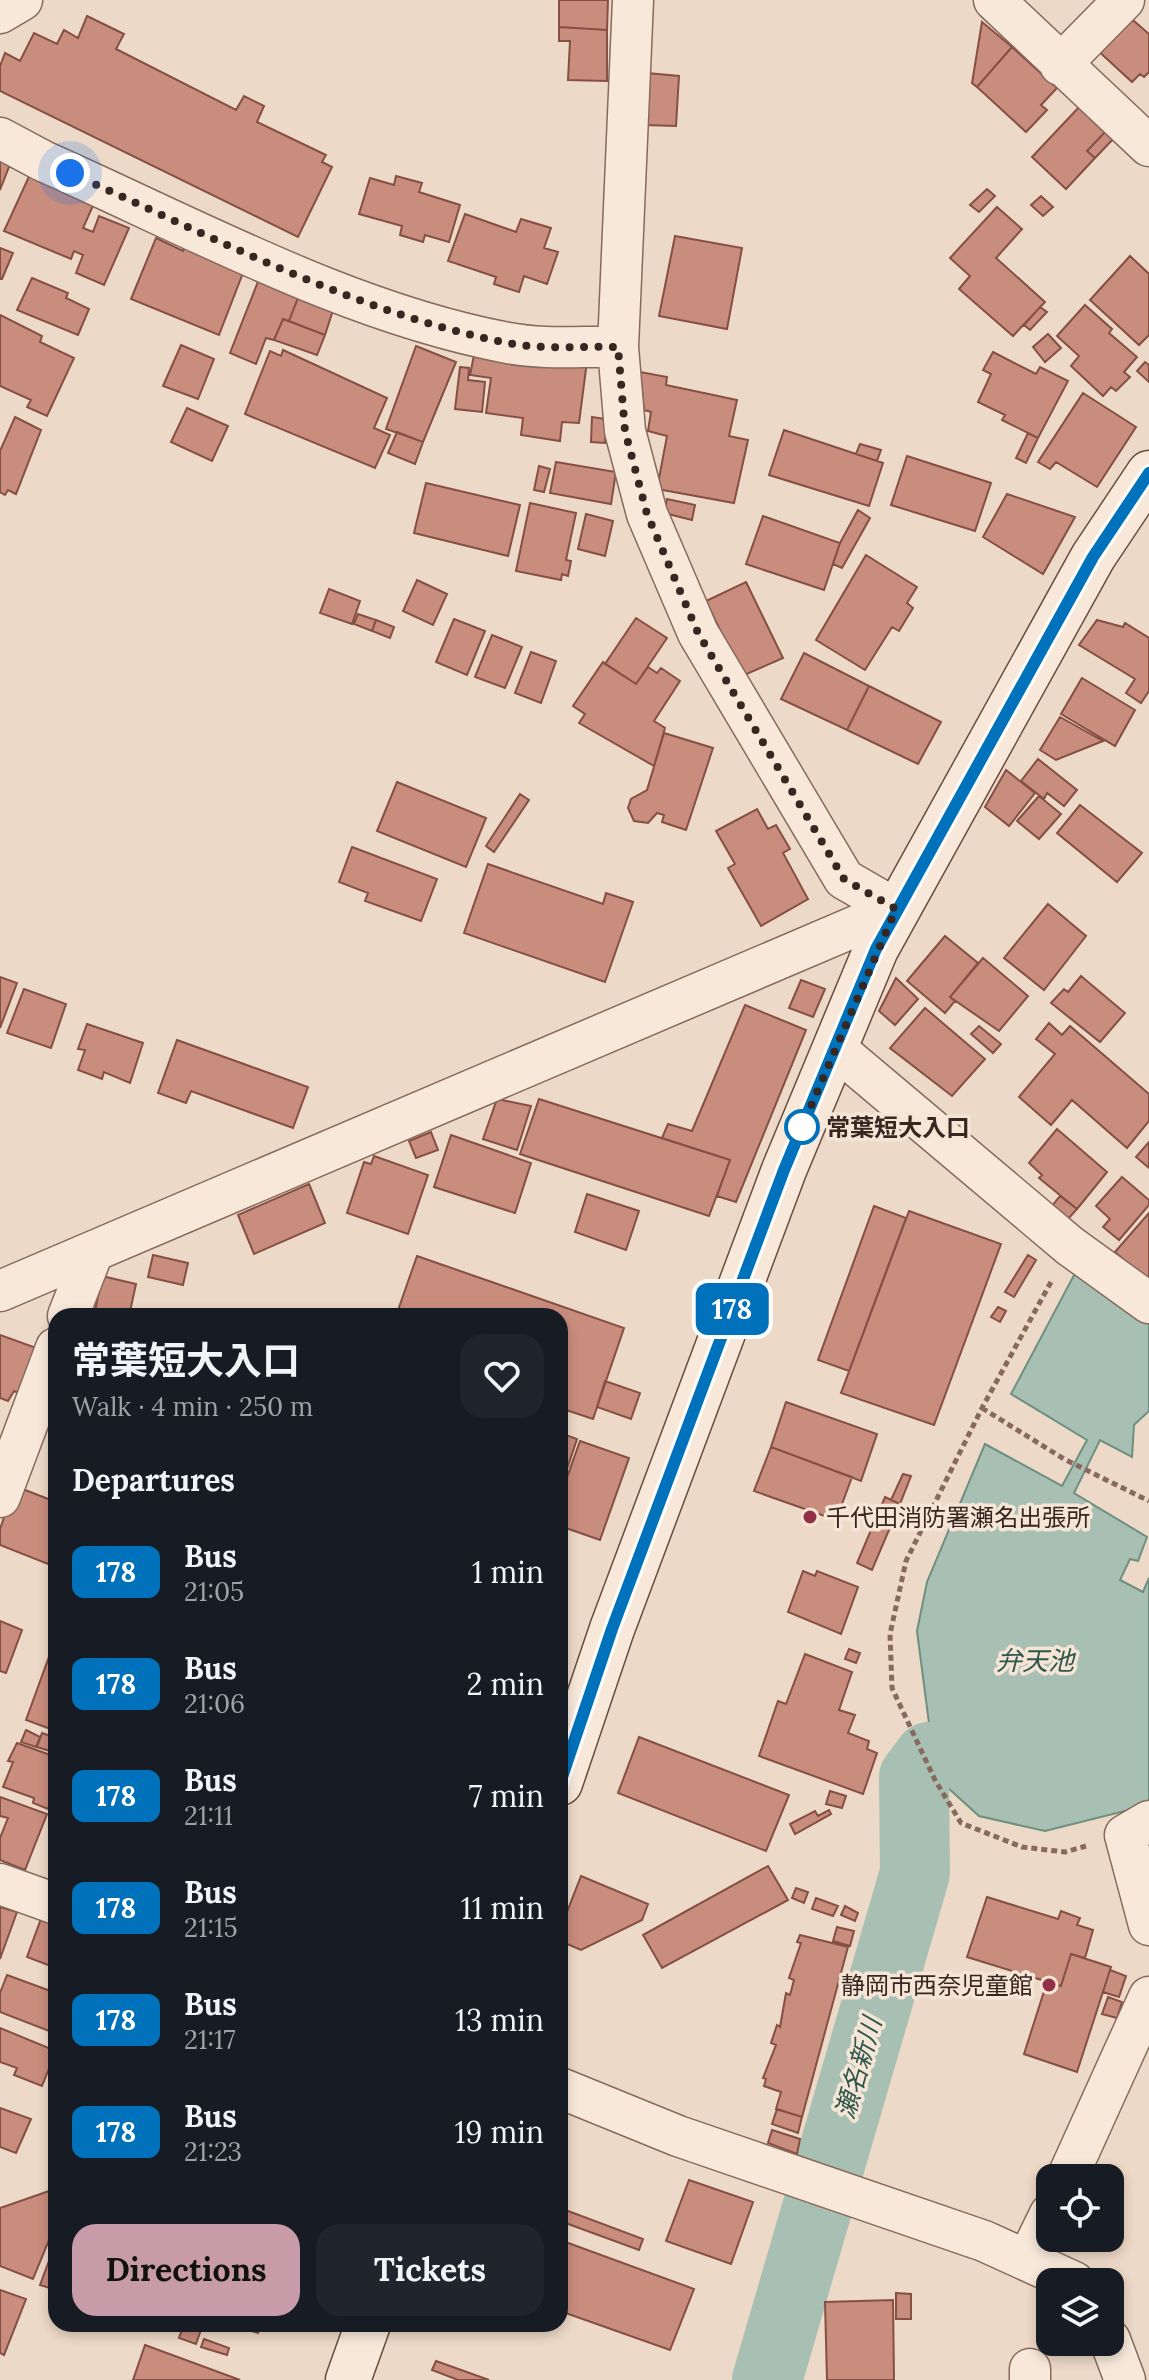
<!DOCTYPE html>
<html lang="en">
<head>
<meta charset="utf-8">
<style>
	:root { --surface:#171b24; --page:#20242c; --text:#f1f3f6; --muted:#9ea1a6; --accent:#c79ba7 }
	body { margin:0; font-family:Lora,"Noto Sans JP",serif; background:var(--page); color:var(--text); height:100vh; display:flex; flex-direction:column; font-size:30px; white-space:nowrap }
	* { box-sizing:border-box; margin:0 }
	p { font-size:26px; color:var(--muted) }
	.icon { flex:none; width:44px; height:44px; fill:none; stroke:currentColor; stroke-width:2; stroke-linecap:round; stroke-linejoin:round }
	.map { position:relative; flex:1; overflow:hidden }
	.side { position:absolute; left:48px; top:1308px; width:520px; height:1024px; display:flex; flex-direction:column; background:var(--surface); border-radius:24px; box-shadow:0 4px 12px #0003 }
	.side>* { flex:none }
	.badge { padding:0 16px; border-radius:12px; font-size:28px; line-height:52px }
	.tools { position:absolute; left:1036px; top:2164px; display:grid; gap:16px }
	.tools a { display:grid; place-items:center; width:88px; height:88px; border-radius:16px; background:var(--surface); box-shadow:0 4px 12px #0003; font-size:40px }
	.you { position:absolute; width:40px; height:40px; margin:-20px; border:6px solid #fff; border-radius:50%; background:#1a73e8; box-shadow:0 0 0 12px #1a73e833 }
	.map>.badge { position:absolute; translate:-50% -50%; box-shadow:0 0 0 4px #fff }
	h2 { padding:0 24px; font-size:30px; line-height:72px }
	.round { display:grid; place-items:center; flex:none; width:84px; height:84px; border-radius:24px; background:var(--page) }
	.summary { display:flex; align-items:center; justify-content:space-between; height:136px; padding:0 24px }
	h1 { font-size:38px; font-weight:700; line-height:60px }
	.button { display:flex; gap:16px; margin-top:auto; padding:16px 24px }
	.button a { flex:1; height:92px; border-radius:24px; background:var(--accent); color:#111; font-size:32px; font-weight:700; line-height:92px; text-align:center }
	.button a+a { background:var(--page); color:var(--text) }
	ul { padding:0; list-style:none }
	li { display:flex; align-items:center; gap:24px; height:112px; padding:0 24px }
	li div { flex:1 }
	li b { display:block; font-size:30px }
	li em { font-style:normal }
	li .badge { min-width:88px; font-weight:700; text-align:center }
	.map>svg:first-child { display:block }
</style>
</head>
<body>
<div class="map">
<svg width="1149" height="2380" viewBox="0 0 1149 2380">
	<rect width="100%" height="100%" fill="#edd9c7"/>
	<path fill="#a8c0b4" stroke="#6f8f80" stroke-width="2" d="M 1081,1262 L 1149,1308 L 1149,1411 L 1134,1425 L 1132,1457 L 1100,1440 L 1074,1493 L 1147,1537 L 1138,1561 L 1130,1559 L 1120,1580 L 1143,1592 L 1149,1578 L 1149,1805 L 1045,1831 L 979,1816 L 946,1786 L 929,1757 L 929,1723 L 917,1631 L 927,1582 L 985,1444 L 1062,1486 L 1087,1440 L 1011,1394 Z"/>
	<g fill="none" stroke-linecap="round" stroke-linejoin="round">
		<path stroke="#a8c0b4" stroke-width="70" d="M 767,2380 L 915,1873 L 914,1777 L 929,1757"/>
	</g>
	<path fill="#c98d7e" stroke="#864f44" stroke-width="2" d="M 559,0 L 608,0 L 607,30 L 559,27 Z
		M 1126,14 L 1149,34 L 1149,72 L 1144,77 L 1140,74 L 1132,82 L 1095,48 Z
		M 87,16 L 124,34 L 116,49 L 236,110 L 244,96 L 264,106 L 257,122 L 326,155 L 322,162 L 332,167 L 298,237 L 0,91 L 0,66 L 5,53 L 20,61 L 34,33 L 57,44 L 64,30 L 78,38 Z
		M 982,22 L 1012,47 L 977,87 L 972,83 Z
		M 559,27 L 607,30 L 607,81 L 568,80 L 570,41 L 559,41 Z
		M 1012,47 L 1057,88 L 1041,105 L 1047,110 L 1026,132 L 977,87 Z
		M 647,73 L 679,76 L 676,126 L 645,125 Z
		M 1081,105 L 1107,130 L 1087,151 L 1095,158 L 1066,189 L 1032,157 Z
		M 1107,130 L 1115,137 L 1095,158 L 1087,151 Z
		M 0,154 L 12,159 L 0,190 Z
		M 32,170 L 96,199 L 83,228 L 93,232 L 99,216 L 129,228 L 104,285 L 76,273 L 83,255 L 74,251 L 71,259 L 4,231 Z
		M 396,176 L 422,183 L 419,192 L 460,205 L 449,242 L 425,235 L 423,242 L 400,235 L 402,226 L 359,214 L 370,178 L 394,185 Z
		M 987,189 L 995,196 L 979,212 L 970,205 Z
		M 1041,196 L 1053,207 L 1043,216 L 1031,205 Z
		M 997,207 L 1022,229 L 996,258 L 1045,302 L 1013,336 L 959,289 L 970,276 L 950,258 Z
		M 465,214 L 516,232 L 521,219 L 551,228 L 544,248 L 558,252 L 547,284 L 524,276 L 519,292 L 494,284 L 496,277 L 448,261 Z
		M 675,236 L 742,248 L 727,329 L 659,316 Z
		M 156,238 L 183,251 L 186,244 L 246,265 L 219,335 L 131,299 Z
		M 0,248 L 13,253 L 2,279 L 0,279 Z
		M 1130,256 L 1149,274 L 1149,335 L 1139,345 L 1090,300 Z
		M 261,274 L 301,290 L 289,321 L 283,319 L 274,340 L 266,338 L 256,364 L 230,353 Z
		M 32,278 L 68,293 L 66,298 L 89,309 L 78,335 L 17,310 Z
		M 301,290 L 335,304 L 325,335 L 289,321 Z
		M 1085,305 L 1112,329 L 1109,333 L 1137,357 L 1124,372 L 1130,377 L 1116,391 L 1111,387 L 1103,396 L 1071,366 L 1079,356 L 1057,336 Z
		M 1040,307 L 1047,312 L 1030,330 L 1024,325 Z
		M 0,315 L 42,336 L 40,342 L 74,358 L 47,416 L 27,407 L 31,400 L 0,386 Z
		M 283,319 L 325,335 L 317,355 L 274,340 Z
		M 1048,334 L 1061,348 L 1045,362 L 1033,347 Z
		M 181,345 L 214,359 L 198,399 L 163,386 Z
		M 476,345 L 587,361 L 579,423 L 562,422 L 560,441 L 521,435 L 523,418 L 486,413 L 491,378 L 470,375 Z
		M 416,346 L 456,362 L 423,442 L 386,429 Z
		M 283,350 L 387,398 L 374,428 L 390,435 L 375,468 L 245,414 L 270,351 L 281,356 Z
		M 993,352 L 1036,374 L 1040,367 L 1068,381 L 1038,438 L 1002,420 L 1005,415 L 978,402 L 991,374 L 983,370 Z
		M 1145,362 L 1149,365 L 1149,382 L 1137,371 Z
		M 460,367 L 469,368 L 468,380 L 485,382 L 482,412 L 455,409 Z
		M 640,372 L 667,377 L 666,385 L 737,400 L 729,436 L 748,440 L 734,503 L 657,489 L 667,436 L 648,431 L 651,412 L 644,410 Z
		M 1083,393 L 1136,427 L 1097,487 L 1056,462 L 1050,469 L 1038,462 Z
		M 187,408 L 228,426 L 212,461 L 171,442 Z
		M 15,417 L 41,430 L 16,494 L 8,490 L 5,495 L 0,492 L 0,451 Z
		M 592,417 L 606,419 L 605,443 L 591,442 Z
		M 784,430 L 883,463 L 869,506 L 769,475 Z
		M 397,432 L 423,442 L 415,464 L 388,453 Z
		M 1028,433 L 1038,438 L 1026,463 L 1016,458 Z
		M 860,444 L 881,450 L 877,461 L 856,454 Z
		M 907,456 L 991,483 L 975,531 L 891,505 Z
		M 556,462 L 616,472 L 611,504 L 550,493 Z
		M 539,466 L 550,469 L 544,492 L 534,490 Z
		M 426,483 L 520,505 L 508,556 L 414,533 Z
		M 1007,494 L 1075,517 L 1043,574 L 983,537 Z
		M 667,499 L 695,505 L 692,520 L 664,513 Z
		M 530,503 L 576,513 L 566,560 L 571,561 L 568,576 L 562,574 L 561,580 L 516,571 Z
		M 858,510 L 870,518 L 842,568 L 833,564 L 840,543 Z
		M 586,514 L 613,521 L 605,556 L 578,549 Z
		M 763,516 L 840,543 L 824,590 L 746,564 Z
		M 866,555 L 917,587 L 907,603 L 913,608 L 899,631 L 892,627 L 865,670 L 816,640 Z
		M 417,580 L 447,594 L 433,625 L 403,611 Z
		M 746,582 L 783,658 L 742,676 L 706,601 Z
		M 329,589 L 360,601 L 352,624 L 320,613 Z
		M 358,614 L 376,620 L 372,631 L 354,624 Z
		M 636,618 L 667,638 L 636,684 L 605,664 Z
		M 454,619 L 485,631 L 467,675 L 436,662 Z
		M 376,620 L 394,627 L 390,638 L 372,631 Z
		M 1097,620 L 1123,627 L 1125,623 L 1149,638 L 1149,691 L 1141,703 L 1126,693 L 1135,679 L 1079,645 Z
		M 492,635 L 522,647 L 505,688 L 475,677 Z
		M 531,652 L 556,661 L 541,703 L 515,693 Z
		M 804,653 L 869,686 L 847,730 L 781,699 Z
		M 603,662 L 636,684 L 648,667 L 657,673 L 661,668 L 680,681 L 654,721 L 665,728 L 654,766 L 579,723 L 585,714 L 573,706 Z
		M 1082,678 L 1135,710 L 1115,746 L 1061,714 Z
		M 869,686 L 941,722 L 918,764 L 847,730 Z
		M 1060,717 L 1103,741 L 1056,760 L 1040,750 Z
		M 664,733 L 713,748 L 686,830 L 662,822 L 664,815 L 657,813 L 648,823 L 634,821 L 628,808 L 631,799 L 647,790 Z
		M 1038,759 L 1077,790 L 1064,806 L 1047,793 L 1044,799 L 1021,781 Z
		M 1006,770 L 1035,793 L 1009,826 L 985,807 Z
		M 397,782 L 486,818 L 466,867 L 377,831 Z
		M 520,794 L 529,800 L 494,852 L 486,846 Z
		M 1039,796 L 1061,814 L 1039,839 L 1017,821 Z
		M 1080,805 L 1142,853 L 1117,882 L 1057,833 Z
		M 757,809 L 768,829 L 776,825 L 790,849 L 783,853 L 808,899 L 761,926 L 728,868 L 735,864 L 716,831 Z
		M 352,847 L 437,879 L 421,921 L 365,901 L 368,893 L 339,882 Z
		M 488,864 L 603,904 L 606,893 L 633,902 L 605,982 L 464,933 Z
		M 1048,904 L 1086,936 L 1044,990 L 1004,958 Z
		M 945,936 L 978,963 L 950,997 L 955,1001 L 945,1013 L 907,981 Z
		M 983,958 L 1028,996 L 999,1031 L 950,997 Z
		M 1081,976 L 1125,1013 L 1100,1042 L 1051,1003 L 1064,989 L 1068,992 Z
		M 0,977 L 17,983 L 0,1028 Z
		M 896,978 L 918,999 L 895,1025 L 879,1011 Z
		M 801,980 L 825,989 L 813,1017 L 789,1008 Z
		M 24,989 L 66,1004 L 51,1048 L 7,1033 Z
		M 745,1005 L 806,1030 L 736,1202 L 717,1196 L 730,1160 L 662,1138 L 668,1124 L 692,1131 Z
		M 925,1008 L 985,1059 L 952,1096 L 890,1048 Z
		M 1049,1023 L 1062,1035 L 1070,1026 L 1149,1094 L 1149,1121 L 1127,1148 L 1072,1100 L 1051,1125 L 1019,1097 L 1055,1054 L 1036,1039 Z
		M 87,1024 L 143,1043 L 130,1083 L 104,1072 L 102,1079 L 78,1070 L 85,1050 L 78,1049 Z
		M 979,1026 L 1001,1044 L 993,1053 L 971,1034 Z
		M 177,1040 L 308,1087 L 293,1128 L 191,1091 L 186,1103 L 158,1093 Z
		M 497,1099 L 531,1106 L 517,1150 L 483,1139 Z
		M 539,1099 L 730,1160 L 709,1216 L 520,1154 Z
		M 1057,1129 L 1107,1172 L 1077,1209 L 1039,1178 L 1042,1175 L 1029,1163 Z
		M 431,1132 L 438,1150 L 416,1158 L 409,1141 Z
		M 451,1135 L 531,1163 L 515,1213 L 434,1187 Z
		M 1149,1142 L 1149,1168 L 1136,1157 Z
		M 374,1156 L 428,1175 L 408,1234 L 347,1213 L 364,1162 L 371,1164 Z
		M 1122,1177 L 1149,1200 L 1149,1205 L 1119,1240 L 1103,1227 L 1110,1219 L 1096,1206 Z
		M 309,1184 L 325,1223 L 254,1254 L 238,1215 Z
		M 587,1194 L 639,1211 L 626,1250 L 575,1232 Z
		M 1060,1196 L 1077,1209 L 1068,1219 L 1052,1206 Z
		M 874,1206 L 906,1218 L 849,1371 L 818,1360 Z
		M 909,1211 L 1001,1244 L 934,1425 L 841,1393 Z
		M 1149,1213 L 1149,1279 L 1120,1262 L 1123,1259 L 1115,1252 Z
		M 153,1255 L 188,1263 L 183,1285 L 148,1277 Z
		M 1028,1255 L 1036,1260 L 1014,1297 L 1005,1292 Z
		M 417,1256 L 624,1328 L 593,1419 L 560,1408 L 560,1316 L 396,1316 Z
		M 102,1276 L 136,1284 L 129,1316 L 94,1316 Z
		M 998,1307 L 1006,1311 L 1000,1322 L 991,1317 Z
		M 0,1335 L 42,1350 L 26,1396 L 14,1391 L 8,1401 L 0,1398 Z
		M 605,1381 L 640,1393 L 631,1419 L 597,1407 Z
		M 786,1402 L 877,1434 L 861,1481 L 771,1447 Z
		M 560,1433 L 577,1439 L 566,1472 L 560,1470 Z
		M 580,1441 L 629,1458 L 600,1540 L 560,1526 L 560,1497 Z
		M 771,1447 L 852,1477 L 836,1520 L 754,1491 Z
		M 903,1474 L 911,1476 L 900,1504 L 891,1500 Z
		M 15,1486 L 56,1502 L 56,1543 L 48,1564 L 0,1545 L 0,1529 Z
		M 885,1497 L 900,1504 L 872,1570 L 857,1563 Z
		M 803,1571 L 815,1576 L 817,1571 L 858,1587 L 841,1634 L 788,1612 Z
		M 0,1621 L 22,1630 L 6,1673 L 0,1671 Z
		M 54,1643 L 56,1643 L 56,1731 L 26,1720 Z
		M 849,1649 L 860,1653 L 856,1663 L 845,1659 Z
		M 805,1654 L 852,1672 L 839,1710 L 855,1715 L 848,1733 L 869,1741 L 867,1749 L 877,1753 L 863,1794 L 759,1756 L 778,1701 L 786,1704 Z
		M 26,1730 L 40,1737 L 36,1747 L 21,1742 Z
		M 42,1733 L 56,1738 L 56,1753 L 37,1747 Z
		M 639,1737 L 789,1795 L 766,1851 L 618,1793 Z
		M 17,1743 L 56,1757 L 56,1788 L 48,1809 L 33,1803 L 34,1798 L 3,1787 L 13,1762 L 8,1761 Z
		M 830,1791 L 846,1796 L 842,1808 L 826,1804 Z
		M 0,1797 L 47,1814 L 25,1870 L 0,1860 L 0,1838 L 8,1818 L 0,1816 Z
		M 829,1810 L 831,1814 L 795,1834 L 790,1824 L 815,1811 L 818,1816 Z
		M 768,1866 L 788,1900 L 662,1968 L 643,1935 Z
		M 581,1876 L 648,1904 L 642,1920 L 581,1950 L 560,1941 L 560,1930 Z
		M 796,1888 L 808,1892 L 804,1903 L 792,1898 Z
		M 987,1897 L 1058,1919 L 1061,1911 L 1080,1918 L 1077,1925 L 1093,1930 L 1085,1958 L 1071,1954 L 1061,1986 L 967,1957 Z
		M 816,1898 L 838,1906 L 833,1916 L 812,1909 Z
		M 845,1906 L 858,1913 L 855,1921 L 841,1915 Z
		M 0,1907 L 17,1912 L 0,1959 Z
		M 42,1916 L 56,1921 L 56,1968 L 27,1957 Z
		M 837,1927 L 854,1931 L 850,1946 L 833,1941 Z
		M 800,1935 L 848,1947 L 802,2117 L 776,2109 L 781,2092 L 764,2086 L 766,2079 L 763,2078 L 776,2045 L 771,2043 L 777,2025 L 780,2027 L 786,1993 L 790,1995 L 794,1980 L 789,1978 L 801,1943 L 797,1942 Z
		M 1071,1954 L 1111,1967 L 1077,2072 L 1024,2054 L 1047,1982 L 1061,1986 Z
		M 1110,1970 L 1126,1976 L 1119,1997 L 1103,1992 Z
		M 7,1975 L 56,1993 L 56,2011 L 49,2031 L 0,2012 L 0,1993 Z
		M 1108,1997 L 1122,2002 L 1117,2018 L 1102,2014 Z
		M 0,2028 L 56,2051 L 42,2086 L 14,2075 L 17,2068 L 0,2062 Z
		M 0,2108 L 31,2119 L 16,2153 L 0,2147 Z
		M 777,2109 L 802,2117 L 798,2133 L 772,2124 Z
		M 772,2130 L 800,2139 L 797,2154 L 768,2143 Z
		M 689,2180 L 753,2202 L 731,2264 L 666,2241 Z
		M 55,2189 L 56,2223 L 33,2279 L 0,2266 L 0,2208 Z
		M 560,2208 L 643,2239 L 639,2250 L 560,2221 Z
		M 560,2240 L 694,2289 L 670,2350 L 560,2311 Z
		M 56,2242 L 56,2290 L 40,2285 Z
		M 0,2290 L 26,2299 L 4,2355 L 0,2353 Z
		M 896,2293 L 911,2294 L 911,2319 L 896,2319 Z
		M 893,2300 L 894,2380 L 827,2380 L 825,2302 Z
		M 184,2324 L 203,2324 L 196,2344 L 179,2338 Z
		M 231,2324 L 261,2324 L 258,2333 Z
		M 204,2339 L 229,2348 L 227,2355 L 201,2347 Z
		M 145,2345 L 240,2380 L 133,2380 Z
		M 436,2361 L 489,2380 L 458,2380 L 432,2370 Z"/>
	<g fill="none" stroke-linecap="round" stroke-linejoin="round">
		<defs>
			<path id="street" d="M 994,0 L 1149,146
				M 0,13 L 22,0
				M 1060,65 L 1124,0
				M 0,138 L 43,161 C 192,227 348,313 508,343 C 543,350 583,346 618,347
				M 835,1048 L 1070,1246 L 1149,1303
				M 0,1291 L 896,909 L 844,879 L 698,633 L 647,514 L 625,431 L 618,347 L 633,0
				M 68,1316 L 93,1252
				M 0,1497 L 56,1348
				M 1149,1821 L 1125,1835 L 1149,1925
				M 0,1884 L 56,1904
				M 560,2088 L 678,2136 L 984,2241 L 1074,2282
				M 1067,2178 L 1149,1997
				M 1028,2259 L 1050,2214
				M 1110,2340 L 1125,2380
				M 1030,2369 L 1030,2380"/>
			<path id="secondary" d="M 560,1783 L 612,1629 L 784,1170 L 876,949 L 1093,557 L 1149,473
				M 348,2380 L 368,2324"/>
		</defs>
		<use href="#street" stroke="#876a5d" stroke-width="43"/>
		<use href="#secondary" stroke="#694c40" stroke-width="47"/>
		<path stroke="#876a5d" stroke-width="5" stroke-dasharray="6 4" stroke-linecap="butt" d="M 1051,1282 L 982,1408 L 906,1561 L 890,1634 L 892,1688 L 935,1780 L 961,1823 L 1022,1847 L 1065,1852 L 1086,1846
			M 982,1408 L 1064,1459 L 1149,1501"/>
		<use href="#street" stroke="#f7e8da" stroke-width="40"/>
		<use href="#secondary" stroke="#f7e8da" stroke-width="44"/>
	</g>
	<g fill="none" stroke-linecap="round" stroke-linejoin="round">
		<defs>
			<path id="line" d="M 560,1783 L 612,1629 L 784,1170 L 876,949 L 1093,557 L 1149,473"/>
		</defs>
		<use href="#line" stroke="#fff" stroke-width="18"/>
		<use href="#line" stroke="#0072bc" stroke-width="12"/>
		<path stroke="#382620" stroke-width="8" stroke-dasharray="0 14.4" d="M 70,173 C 212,236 355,313 508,343 C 543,350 583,346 618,347 L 625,431 L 647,514 L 698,633 L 844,879 L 896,909 L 802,1127"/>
	</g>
	<circle fill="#fff" stroke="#0072bc" stroke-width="4" cx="802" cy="1127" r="16"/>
	<g fill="#943046" stroke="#f4e5d6" stroke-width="3">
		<circle cx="810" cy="1517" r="8"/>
		<circle cx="1049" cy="1985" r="8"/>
	</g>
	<g text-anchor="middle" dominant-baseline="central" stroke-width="7" stroke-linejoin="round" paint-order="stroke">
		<g font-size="24" font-weight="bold" fill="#382620" stroke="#f4e5d6" text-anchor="start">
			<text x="826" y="1127">常葉短大入口</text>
		</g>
		<g font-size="24" fill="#382620" stroke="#f4e5d6" text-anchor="start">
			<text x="826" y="1517">千代田消防署瀬名出張所</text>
			<text x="1033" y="1985" text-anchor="end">静岡市西奈児童館</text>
		</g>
		<g font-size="26" font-style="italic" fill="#30574c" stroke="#f4e5d6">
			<text x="1035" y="1660">弁天池</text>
			<text transform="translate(858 2068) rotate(-74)">瀬名新川</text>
		</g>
	</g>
</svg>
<div class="tools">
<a><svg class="icon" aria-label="locate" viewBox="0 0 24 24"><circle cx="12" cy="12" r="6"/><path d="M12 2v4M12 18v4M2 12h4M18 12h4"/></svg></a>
<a><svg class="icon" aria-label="layers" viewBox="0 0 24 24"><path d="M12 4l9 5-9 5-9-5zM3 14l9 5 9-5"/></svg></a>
</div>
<div class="you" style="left:70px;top:173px"></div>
<b class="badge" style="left:732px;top:1309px;background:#0072bc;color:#fff">178</b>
<section class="side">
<div class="summary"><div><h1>常葉短大入口</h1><p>Walk · 4 min · 250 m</p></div><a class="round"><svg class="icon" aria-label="heart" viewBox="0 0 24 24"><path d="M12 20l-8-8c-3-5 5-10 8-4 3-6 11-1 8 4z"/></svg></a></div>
<h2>Departures</h2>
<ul>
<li><span class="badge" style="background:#0072bc;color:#fff">178</span><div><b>Bus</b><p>21:05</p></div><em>1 min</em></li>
<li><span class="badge" style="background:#0072bc;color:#fff">178</span><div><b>Bus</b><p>21:06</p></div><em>2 min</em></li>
<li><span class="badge" style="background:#0072bc;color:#fff">178</span><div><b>Bus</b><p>21:11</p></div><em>7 min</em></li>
<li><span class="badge" style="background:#0072bc;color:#fff">178</span><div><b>Bus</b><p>21:15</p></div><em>11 min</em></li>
<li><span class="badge" style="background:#0072bc;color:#fff">178</span><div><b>Bus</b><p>21:17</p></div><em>13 min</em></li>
<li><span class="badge" style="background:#0072bc;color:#fff">178</span><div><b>Bus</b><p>21:23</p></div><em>19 min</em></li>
</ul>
<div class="button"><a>Directions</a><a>Tickets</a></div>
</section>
</div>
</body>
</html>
